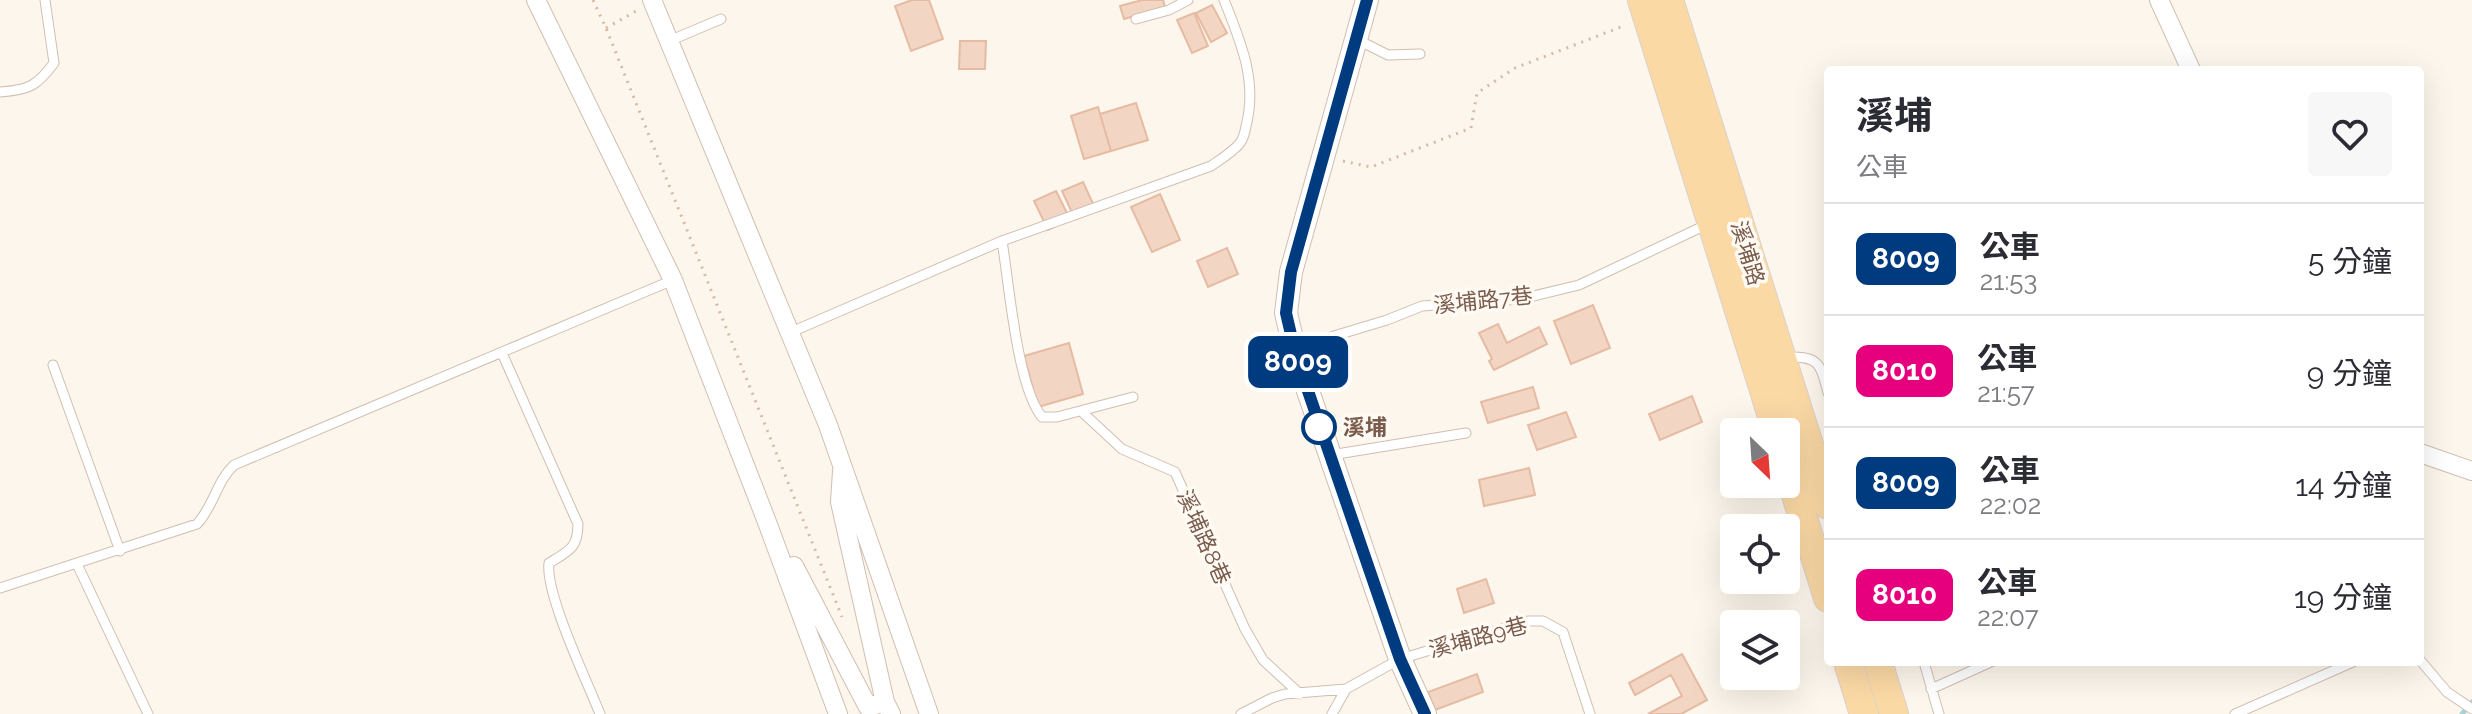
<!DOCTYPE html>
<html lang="zh-TW">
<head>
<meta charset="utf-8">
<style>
	:root { --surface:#fff; --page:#f7f7f7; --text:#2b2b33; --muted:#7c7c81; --line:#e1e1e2 }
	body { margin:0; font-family:Raleway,"Noto Sans TC",sans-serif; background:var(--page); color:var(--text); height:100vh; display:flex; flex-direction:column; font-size:30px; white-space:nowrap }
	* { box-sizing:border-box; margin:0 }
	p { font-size:26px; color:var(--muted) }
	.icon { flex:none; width:44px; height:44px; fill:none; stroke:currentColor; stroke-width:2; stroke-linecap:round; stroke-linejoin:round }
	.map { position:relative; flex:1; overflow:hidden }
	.drawer { position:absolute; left:1824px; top:66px; width:600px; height:600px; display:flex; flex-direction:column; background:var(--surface); border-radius:8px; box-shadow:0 8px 32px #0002 }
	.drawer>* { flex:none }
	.badge { padding:0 16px; border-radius:12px; font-size:28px; line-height:52px }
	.needle { width:52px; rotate:155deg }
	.buttons { position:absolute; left:1720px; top:418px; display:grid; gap:16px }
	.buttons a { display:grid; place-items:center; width:80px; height:80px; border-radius:8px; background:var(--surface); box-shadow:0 8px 32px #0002; font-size:40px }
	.map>.badge { position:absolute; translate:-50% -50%; box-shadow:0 0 0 4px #fff }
	.round { display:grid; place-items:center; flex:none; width:84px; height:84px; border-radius:8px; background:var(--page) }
	.headline { display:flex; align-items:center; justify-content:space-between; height:136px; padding:0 32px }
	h1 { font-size:38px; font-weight:700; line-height:60px }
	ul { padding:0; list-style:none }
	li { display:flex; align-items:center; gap:24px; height:112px; padding:0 32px; border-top:2px solid var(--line) }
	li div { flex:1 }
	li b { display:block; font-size:30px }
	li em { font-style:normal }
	li .badge { min-width:88px; font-weight:700; text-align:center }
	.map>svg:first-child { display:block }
</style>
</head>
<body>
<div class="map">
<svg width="2472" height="714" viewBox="0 0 2472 714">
	<rect width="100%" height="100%" fill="#fdf6ec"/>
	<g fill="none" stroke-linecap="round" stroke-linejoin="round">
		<path stroke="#a5d3da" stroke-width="5" d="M 2462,714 L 2472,702"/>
	</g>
	<path fill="#f3d5c3" stroke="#e6bba3" stroke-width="2" d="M 912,0 L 929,0 L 943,39 L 911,51 L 895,6 Z
		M 1142,0 L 1163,0 L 1165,7 L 1124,19 L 1120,6 Z
		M 1212,5 L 1227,33 L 1211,42 L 1196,13 Z
		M 1194,13 L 1208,46 L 1192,53 L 1177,20 Z
		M 960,41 L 986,41 L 985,69 L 959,69 Z
		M 1136,103 L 1148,140 L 1111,151 L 1100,114 Z
		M 1098,107 L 1111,151 L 1084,159 L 1071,116 Z
		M 1083,182 L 1095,208 L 1074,217 L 1062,191 Z
		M 1056,191 L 1070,219 L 1048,230 L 1034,201 Z
		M 1160,194 L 1180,240 L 1152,252 L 1131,207 Z
		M 1227,248 L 1238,274 L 1208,287 L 1197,261 Z
		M 1593,305 L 1610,348 L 1571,364 L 1554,321 Z
		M 1498,324 L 1507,343 L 1539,327 L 1547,344 L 1494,370 L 1489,361 L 1492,359 L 1479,333 Z
		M 1069,343 L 1083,394 L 1038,407 L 1024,356 Z
		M 1533,387 L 1539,408 L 1488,423 L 1481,402 Z
		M 1692,396 L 1702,422 L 1660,440 L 1649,414 Z
		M 1566,412 L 1576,437 L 1537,450 L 1528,425 Z
		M 1529,468 L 1535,495 L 1484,506 L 1479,480 Z
		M 1486,579 L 1494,603 L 1464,613 L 1457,589 Z
		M 1682,654 L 1707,700 L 1681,714 L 1648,714 L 1682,696 L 1671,675 L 1635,695 L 1629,683 Z
		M 1477,674 L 1483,692 L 1435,710 L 1428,692 Z"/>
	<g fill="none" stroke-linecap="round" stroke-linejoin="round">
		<defs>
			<path id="service" d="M 1136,19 L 1169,10 L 1188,0
				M 1356,39 L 1388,55 L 1420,54
				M 669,41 L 721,19
				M 0,92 C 29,90 37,86 54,63 L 45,0
				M 1002,241 C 1009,283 1017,387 1042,417 L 1057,417 L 1133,397
				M 789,333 L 1002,241 L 1211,166 C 1221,159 1233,152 1240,143 C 1244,138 1245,132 1246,126 C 1258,81 1240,40 1224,0
				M 1294,348 L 1387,320 L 1422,306 L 1521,299 L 1579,285 L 1708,224
				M 502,353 L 578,524 C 578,548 569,551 549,563 C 545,594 587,681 600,714
				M 1783,357 C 1818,356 1820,361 1828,393
				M 53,365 L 120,551
				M 1081,411 L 1122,449 L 1175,472 L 1245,629 L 1263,660 L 1300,694
				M 1331,455 L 1466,433
				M 77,564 L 148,714
				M 0,588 L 197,524 C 214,506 216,482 234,465 L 673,280
				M 2420,660 L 2447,692 L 2472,709
				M 1924,662 L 1939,714
				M 1931,689 L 1991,662
				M 1241,714 L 1272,698 L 1285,694 L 1346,689 L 1400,659 L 1528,621 L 1543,621 L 1563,632 L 1590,714
				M 1332,714 L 1346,689
				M 2235,714 L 2353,662"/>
			<path id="minor" d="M 536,0 L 673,280 L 767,522 L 838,714
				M 652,0 L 828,425 L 929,714
				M 2159,0 L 2191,70
				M 2420,453 L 2472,471
				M 842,471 L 840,502 L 885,702 L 891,714
				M 794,566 L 868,707 L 885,702"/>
			<path id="tertiary" d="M 1367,0 L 1291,272 L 1286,313 L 1296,356 L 1400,659 L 1425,714"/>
			<path id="primary" d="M 1642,0 L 1777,432
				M 1669,0 L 1828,505
				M 1786,463 L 1828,598
				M 1848,662 L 1864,714
				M 1878,662 L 1894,714"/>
		</defs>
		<use href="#service" stroke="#d1beb0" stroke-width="11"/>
		<use href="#minor" stroke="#d1beb0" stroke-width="20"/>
		<use href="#tertiary" stroke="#d1beb0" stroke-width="24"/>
		<use href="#primary" stroke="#dad1cd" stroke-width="30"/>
		<path stroke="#d9b8a5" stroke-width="3" stroke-dasharray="2 6" stroke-linecap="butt" d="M 593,0 L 606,28 L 842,617
			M 606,28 L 638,10
			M 1343,161 L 1371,167 L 1471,128 L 1477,93 L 1515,68 L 1626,25"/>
		<use href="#service" stroke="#fff" stroke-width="9"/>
		<use href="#minor" stroke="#fff" stroke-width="18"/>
		<use href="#tertiary" stroke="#fff" stroke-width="22"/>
		<use href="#primary" stroke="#fbd9a5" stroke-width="28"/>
	</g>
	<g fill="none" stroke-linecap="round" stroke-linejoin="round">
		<defs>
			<path id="line" d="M 1367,0 L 1291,272 L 1286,313 L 1296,356 L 1400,659 L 1425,714"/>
		</defs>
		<use href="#line" stroke="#fff" stroke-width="18"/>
		<use href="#line" stroke="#003b80" stroke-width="12"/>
	</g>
	<circle fill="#fff" stroke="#003b80" stroke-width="4" cx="1319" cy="427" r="16"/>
	<g text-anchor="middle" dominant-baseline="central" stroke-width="7" stroke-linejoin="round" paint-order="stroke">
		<g font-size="22" fill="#7a5c4d" stroke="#fffaf3">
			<text transform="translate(1748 253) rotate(73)">溪埔路</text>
			<text transform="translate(1483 300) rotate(-6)">溪埔路7巷</text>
			<text transform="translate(1204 537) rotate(66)">溪埔路8巷</text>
			<text transform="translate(1478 637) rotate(-15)">溪埔路9巷</text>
		</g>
		<g font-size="22" font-weight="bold" fill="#7a5c4d" stroke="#fffaf3" text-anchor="start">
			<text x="1343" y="427">溪埔</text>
		</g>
	</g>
</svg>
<div class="buttons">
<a><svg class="needle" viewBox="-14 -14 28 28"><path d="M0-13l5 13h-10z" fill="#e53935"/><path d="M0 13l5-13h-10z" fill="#7c7c81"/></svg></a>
<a><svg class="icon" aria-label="locate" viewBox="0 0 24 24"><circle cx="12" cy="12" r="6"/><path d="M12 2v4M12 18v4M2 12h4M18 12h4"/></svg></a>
<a><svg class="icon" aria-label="layers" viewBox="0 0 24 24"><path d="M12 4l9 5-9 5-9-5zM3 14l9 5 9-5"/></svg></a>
</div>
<b class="badge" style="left:1298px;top:362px;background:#003b80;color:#fff">8009</b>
<section class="drawer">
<div class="headline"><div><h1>溪埔</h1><p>公車</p></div><a class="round"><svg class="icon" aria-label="heart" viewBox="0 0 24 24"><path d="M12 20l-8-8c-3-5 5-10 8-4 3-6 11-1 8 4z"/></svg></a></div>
<ul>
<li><span class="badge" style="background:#003b80;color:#fff">8009</span><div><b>公車</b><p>21:53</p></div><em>5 分鐘</em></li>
<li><span class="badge" style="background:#e6007e;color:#fff">8010</span><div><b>公車</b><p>21:57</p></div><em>9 分鐘</em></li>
<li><span class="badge" style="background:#003b80;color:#fff">8009</span><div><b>公車</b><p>22:02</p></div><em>14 分鐘</em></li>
<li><span class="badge" style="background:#e6007e;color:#fff">8010</span><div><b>公車</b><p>22:07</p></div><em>19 分鐘</em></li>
</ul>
</section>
</div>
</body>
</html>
